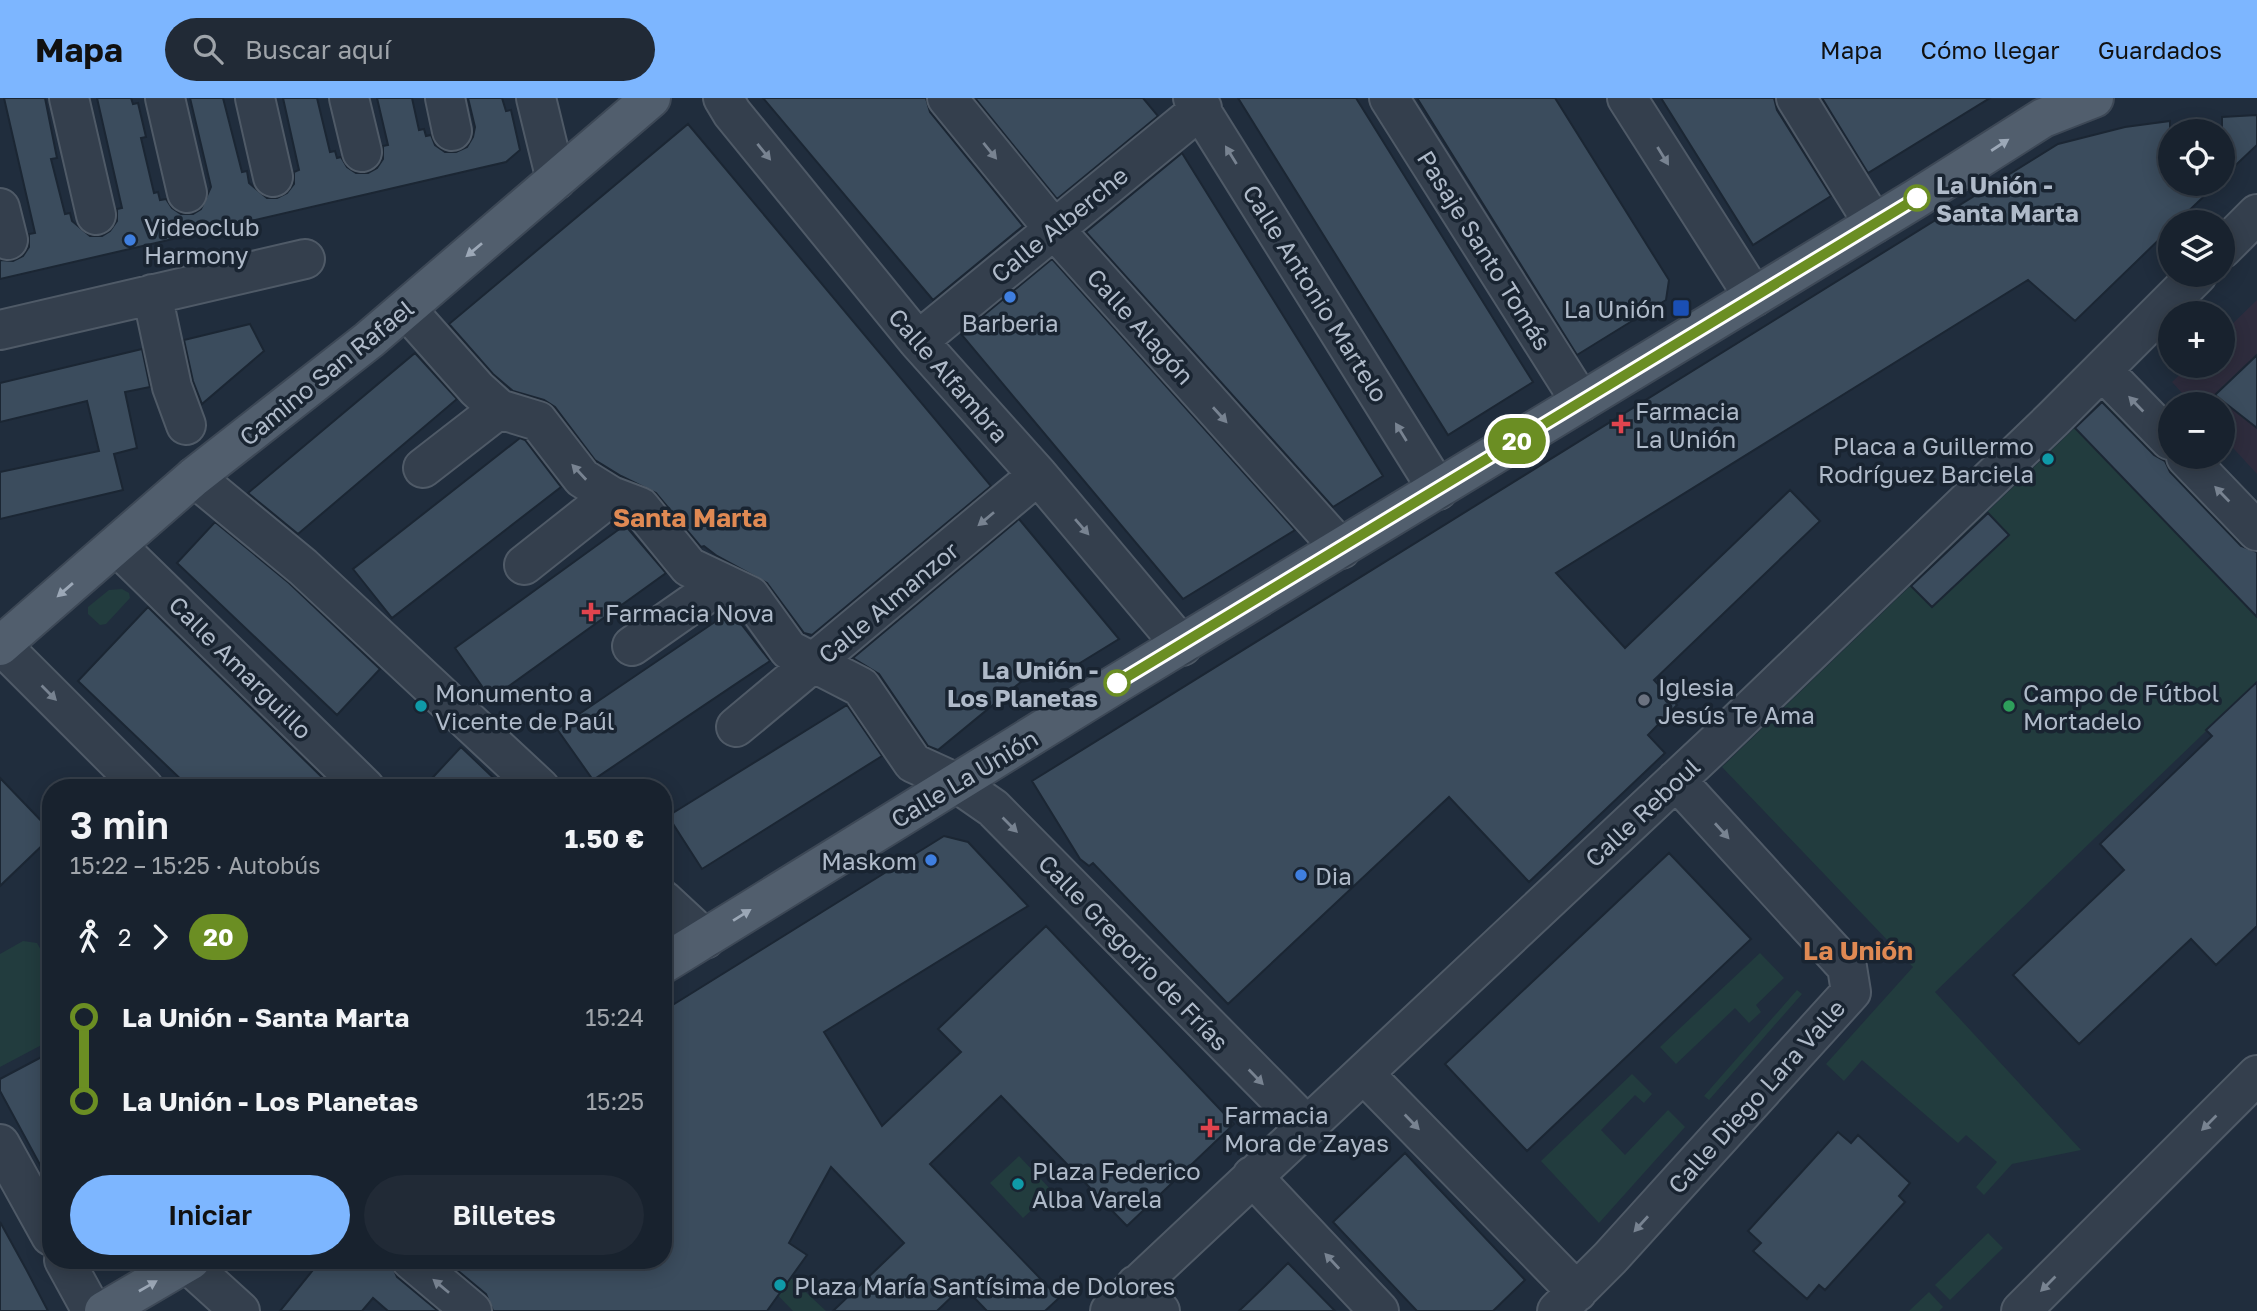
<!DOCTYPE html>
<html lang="es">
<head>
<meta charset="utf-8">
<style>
	:root { --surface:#18222e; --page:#212a36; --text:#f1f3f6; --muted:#9fa4aa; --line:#363f4a; --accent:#7db6ff }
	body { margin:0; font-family:"Golos Text",sans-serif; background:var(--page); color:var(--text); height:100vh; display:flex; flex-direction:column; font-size:26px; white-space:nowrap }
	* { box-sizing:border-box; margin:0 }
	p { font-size:23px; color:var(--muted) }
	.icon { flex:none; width:38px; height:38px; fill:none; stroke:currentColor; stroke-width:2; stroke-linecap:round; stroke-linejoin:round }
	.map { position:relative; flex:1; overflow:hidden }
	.sheet { position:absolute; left:42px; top:681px; width:630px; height:490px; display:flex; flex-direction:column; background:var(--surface); border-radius:28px; box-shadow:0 4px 18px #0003,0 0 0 2px var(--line) }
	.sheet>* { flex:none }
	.badge { padding:0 14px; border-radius:23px; font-size:24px; line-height:46px }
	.fabs { position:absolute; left:2158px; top:21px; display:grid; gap:14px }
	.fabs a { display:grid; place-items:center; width:77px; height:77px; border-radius:50%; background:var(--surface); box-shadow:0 4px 18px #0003,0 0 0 2px var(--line); font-size:35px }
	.map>.badge { position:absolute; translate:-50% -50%; box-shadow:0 0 0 4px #fff }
	.legs { display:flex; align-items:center; gap:10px; height:77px; padding:0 28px; font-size:23px }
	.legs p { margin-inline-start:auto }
	.summary { display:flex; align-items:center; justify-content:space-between; height:119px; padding:0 28px }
	h1 { font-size:38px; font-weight:600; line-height:52px }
	.action { display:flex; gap:14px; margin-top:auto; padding:14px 28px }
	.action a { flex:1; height:80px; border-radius:42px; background:var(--accent); color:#111; font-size:28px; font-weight:600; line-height:80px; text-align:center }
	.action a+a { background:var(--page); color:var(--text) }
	ul { padding:0 28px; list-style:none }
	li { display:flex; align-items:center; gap:24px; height:84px; font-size:26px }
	li i { display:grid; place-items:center; width:10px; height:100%; margin:0 9px; background:currentColor }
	li i::after { content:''; width:18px; height:18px; margin:-9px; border:5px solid; border-radius:50%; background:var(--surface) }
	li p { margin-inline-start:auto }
	li:first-child i { background:linear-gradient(#0000 50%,currentColor 0) }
	li:last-child i { background:linear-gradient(currentColor 50%,#0000 0) }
	header { display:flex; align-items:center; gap:42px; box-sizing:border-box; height:98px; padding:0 35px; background:var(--accent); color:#111 }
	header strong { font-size:33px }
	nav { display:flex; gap:38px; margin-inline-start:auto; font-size:24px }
	.search { width:490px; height:63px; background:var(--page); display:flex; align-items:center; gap:18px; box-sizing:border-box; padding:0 24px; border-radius:38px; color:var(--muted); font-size:26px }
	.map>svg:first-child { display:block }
</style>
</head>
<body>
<header>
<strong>Mapa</strong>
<div class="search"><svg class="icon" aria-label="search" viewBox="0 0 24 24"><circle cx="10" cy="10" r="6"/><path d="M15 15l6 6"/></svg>Buscar aquí</div>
<nav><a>Mapa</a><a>Cómo llegar</a><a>Guardados</a></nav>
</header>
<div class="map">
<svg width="2257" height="1213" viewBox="0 0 2257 1213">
	<rect width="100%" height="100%" fill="#202d3d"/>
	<path fill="#2e2c3d" d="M 2257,202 L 2257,376 L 2223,339 L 2222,306 L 2192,306 L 2172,284 L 2189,268 L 2222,268 L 2223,235 Z"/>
	<path fill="#223c3e" d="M 2109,297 L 2257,451 L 2257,584 L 1935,894 L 2081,1052 L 2012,1066 L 1984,1097 L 1976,1089 L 1997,1064 L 1966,1037 L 1958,1045 L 1862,962 L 1844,983 L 1826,966 L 1913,869 L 1722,669 Z
		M 122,491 L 129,495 L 130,500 L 106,526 L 100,527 L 88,516 L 88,509 L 109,492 Z
		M 23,843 L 37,845 L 51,870 L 51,874 L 41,880 L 48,894 L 51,893 L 51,942 L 0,969 L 0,856 Z
		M 1760,855 L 1784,880 L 1756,907 L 1761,914 L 1749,925 L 1735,910 L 1676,966 L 1660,949 Z
		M 1797,892 L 1802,896 L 1709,1002 L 1704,998 Z
		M 1632,976 L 1652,996 L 1644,1005 L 1635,997 L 1601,1032 L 1625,1057 L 1668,1012 L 1685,1029 L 1599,1125 L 1541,1063 Z
		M 1019,1058 L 1052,1093 L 1023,1120 L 990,1085 Z
		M 1988,1135 L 2003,1150 L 1950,1202 L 1935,1187 Z
		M 777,1167 L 826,1213 L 793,1213 L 765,1184 Z
		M 1929,1194 L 1943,1209 L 1939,1213 L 1909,1213 Z"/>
	<path fill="#3b4c5d" stroke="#1b2633" stroke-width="2" d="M 4,0 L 45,0 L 57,60 L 51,61 L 65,116 L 70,115 L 72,123 L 90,138 L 102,138 L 110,133 L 117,123 L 117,111 L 122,110 L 97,0 L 131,0 L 133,6 L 138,5 L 146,39 L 141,40 L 154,95 L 158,94 L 160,102 L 166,101 L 172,110 L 181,116 L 193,116 L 201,111 L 211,89 L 190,0 L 223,0 L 242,74 L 247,73 L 249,85 L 267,100 L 277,100 L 287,95 L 294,86 L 294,74 L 299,72 L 283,0 L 317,0 L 330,54 L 335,53 L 337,60 L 341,59 L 347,69 L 356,75 L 368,75 L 377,70 L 383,61 L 383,48 L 388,47 L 377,0 L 412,0 L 419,32 L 424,31 L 426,38 L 431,37 L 435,47 L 445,54 L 456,54 L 467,49 L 473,39 L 475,29 L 468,0 L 502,0 L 506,13 L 511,12 L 520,52 L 506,64 L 0,181 L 0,162 L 13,163 L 23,158 L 29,149 L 29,136 L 35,135 Z
		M 763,0 L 926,0 L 930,14 L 1023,128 L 933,202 Z
		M 975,0 L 1143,0 L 1158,18 L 1057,101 Z
		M 1238,0 L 1356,0 L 1533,284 L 1448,337 Z
		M 1417,0 L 1555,0 L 1669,182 L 1666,202 L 1577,257 Z
		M 1661,0 L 1774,0 L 1777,12 L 1831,98 L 1753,147 Z
		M 1822,0 L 1990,0 L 1868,75 Z
		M 2257,17 L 2257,47 L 2222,80 L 2222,19 Z
		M 2170,23 L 2170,86 L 2217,86 L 2177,124 L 2170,124 L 2170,131 L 2075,223 L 2028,182 L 1556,475 L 1625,550 L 1790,392 L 1820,423 L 1654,582 L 1677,607 L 1648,637 L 1665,655 L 1529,784 L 1449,699 L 1228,906 L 1093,765 L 1089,768 L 1080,761 L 1032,683 L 2058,46 L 2125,29 Z
		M 688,26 L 991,388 L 812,537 L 804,535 L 767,485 L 717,458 L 704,448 L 701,449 L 656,395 L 621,378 L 595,362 L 555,309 L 544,302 L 513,293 L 493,276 L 449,226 Z
		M 1182,55 L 1383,378 L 1333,409 L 1086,134 Z
		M 1052,161 L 1295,432 L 1183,501 L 961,236 Z
		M 250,226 L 264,253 L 202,306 L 193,283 L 184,242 Z
		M 142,251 L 150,289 L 125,294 L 137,350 L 114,356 L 123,392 L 0,421 L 0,374 L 99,353 L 87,303 L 0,324 L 0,285 Z
		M 415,255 L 457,301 L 298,436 L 248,395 Z
		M 2257,257 L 2257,330 L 2215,297 Z
		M 2102,304 L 2154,357 L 2165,363 L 2170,374 L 2241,448 L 2257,454 L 2257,519 L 2075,330 Z
		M 520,340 L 525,342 L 561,389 L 392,520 L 353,471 Z
		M 1988,415 L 2009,437 L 1932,509 L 1911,488 Z
		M 1019,421 L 1119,541 L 1049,584 L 1038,570 L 938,652 L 928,648 L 879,576 L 853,560 Z
		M 215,424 L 289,485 L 380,571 L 337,617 L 177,465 Z
		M 625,427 L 666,475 L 491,601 L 455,550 Z
		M 148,509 L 333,690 L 190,690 L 78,583 Z
		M 731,513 L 770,563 L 593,682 L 557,631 Z
		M 2257,584 L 2257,828 L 2216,867 L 2191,841 L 2079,946 L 2013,877 L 2124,772 L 2100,746 L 2212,638 L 2206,632 Z
		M 847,607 L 882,658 L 702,771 L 668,718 Z
		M 461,649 L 504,690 L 423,690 Z
		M 0,680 L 51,733 L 51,739 L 0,788 Z
		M 944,738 L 968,744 L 1028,808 L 824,934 L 882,1028 L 961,954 L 938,931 L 1046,828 L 1234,1026 L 1127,1128 L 1001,998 L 930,1066 L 1059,1200 L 1045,1213 L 987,1213 L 963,1188 L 937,1213 L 833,1213 L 904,1145 L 831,1069 L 789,1145 L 807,1157 L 767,1213 L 493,1213 L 486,1196 L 445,1162 L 663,1162 L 663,913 Z
		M 1669,755 L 1751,841 L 1527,1053 L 1445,966 Z
		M 51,954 L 51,1087 L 0,993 L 0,981 Z
		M 1838,1034 L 1851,1045 L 1858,1037 L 1910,1085 L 1899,1098 L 1905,1104 L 1825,1192 L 1819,1187 L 1807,1201 L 1753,1153 L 1761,1145 L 1748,1133 Z
		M 1405,1055 L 1525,1182 L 1493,1213 L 1417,1213 L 1333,1124 Z
		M 0,1124 L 26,1171 L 48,1213 L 0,1213 Z
		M 321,1162 L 390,1162 L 397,1179 L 438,1213 L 388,1213 L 373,1200 L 362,1213 L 280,1213 Z
		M 1288,1165 L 1335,1213 L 1239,1213 L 1265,1188 Z"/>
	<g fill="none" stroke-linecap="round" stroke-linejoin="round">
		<defs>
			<path id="minor" d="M 69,0 L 96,117
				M 165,0 L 187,95
				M 255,0 L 273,79
				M 349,0 L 362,54
				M 445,0 L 452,33
				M 536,0 L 556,82
				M 723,0 L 732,15 L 918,243 L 1038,377 L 1182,548
				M 947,0 L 1053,130 L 1341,451
				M 1193,0 L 1438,392
				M 1389,0 L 1581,304
				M 1627,0 L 1754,199
				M 1796,0 L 1874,126
				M 0,110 L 8,142
				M 2222,151 L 2257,116
				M 152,196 L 172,289 L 186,327
				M 406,211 L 477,291 L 499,311 L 538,323 L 582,380 L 611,398 L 640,409 L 689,469 L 750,498 L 789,552 L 861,589 L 913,665 L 957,685 L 993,710 L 1307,1028
				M 0,232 L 305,161
				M 918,243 L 1202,10
				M 2102,272 L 2170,342
				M 2186,359 L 2257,433
				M 423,370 L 499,311
				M 194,379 L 303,469 L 540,690
				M 117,448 L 365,690
				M 524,467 L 611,398
				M 1,547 L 144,690
				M 632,548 L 722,485
				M 736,629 L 1038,377
				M 663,802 L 705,841
				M 1364,976 L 1577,1194
				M 0,1046 L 51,1138
				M 1252,1078 L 1379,1213
				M 64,1162 L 92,1213
				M 411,1162 L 472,1213
				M 187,1165 L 240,1213
				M 1136,1187 L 1160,1213
				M 1110,1213 L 1720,641 L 2053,321 L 2197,177
				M 1557,1213 L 1610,1160 L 1851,894 L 1847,869 L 1676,682
				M 2021,1213 L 2257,977"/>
			<path id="major" d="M 0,548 L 194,379 L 369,242 L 651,0
				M 663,866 L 1116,586 L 1917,100 L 2043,20 L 2094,0
				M 104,1213 L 191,1162"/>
		</defs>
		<use href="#minor" stroke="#4f5a67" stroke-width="42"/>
		<use href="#major" stroke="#3d4856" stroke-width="42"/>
		<use href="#minor" stroke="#343f4d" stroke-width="38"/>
		<use href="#major" stroke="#515e6d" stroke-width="38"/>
	</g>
	<defs><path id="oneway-solid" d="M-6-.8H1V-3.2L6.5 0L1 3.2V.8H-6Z" transform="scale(1.75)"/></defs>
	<g fill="#9ca8b7">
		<use href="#oneway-solid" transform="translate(2000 47) rotate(-33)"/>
		<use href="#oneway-solid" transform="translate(474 152) rotate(140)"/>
		<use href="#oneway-solid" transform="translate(65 492) rotate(139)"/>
		<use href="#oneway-solid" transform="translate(742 817) rotate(-32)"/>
		<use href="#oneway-solid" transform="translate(148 1188) rotate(-30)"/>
	</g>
	<g fill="#788391">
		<use href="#oneway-solid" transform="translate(990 53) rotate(51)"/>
		<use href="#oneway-solid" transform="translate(764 54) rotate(51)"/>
		<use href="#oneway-solid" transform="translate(1231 57) rotate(-122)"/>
		<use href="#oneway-solid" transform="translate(1663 58) rotate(58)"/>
		<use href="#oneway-solid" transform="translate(2136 306) rotate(-134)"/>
		<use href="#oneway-solid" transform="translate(1220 317) rotate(48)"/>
		<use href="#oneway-solid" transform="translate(1401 334) rotate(-122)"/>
		<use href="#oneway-solid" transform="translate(579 374) rotate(-133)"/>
		<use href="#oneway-solid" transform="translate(2222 396) rotate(-134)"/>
		<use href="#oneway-solid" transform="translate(986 421) rotate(140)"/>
		<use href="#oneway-solid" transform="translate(1082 429) rotate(49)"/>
		<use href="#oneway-solid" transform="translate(49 595) rotate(45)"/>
		<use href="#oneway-solid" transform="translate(1010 727) rotate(45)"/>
		<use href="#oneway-solid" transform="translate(1722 733) rotate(48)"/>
		<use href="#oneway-solid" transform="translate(1256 979) rotate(46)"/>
		<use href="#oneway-solid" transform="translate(1412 1024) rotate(46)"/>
		<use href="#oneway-solid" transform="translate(2209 1025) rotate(135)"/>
		<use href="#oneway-solid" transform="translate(1641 1126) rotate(132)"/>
		<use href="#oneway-solid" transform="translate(1332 1163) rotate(-133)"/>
		<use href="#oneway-solid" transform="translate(2048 1186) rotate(135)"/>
		<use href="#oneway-solid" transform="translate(441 1188) rotate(-140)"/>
	</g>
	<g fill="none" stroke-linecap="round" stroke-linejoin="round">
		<defs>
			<path id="line-1" d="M 1117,585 L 1917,100"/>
		</defs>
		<use href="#line-1" stroke="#fff" stroke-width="16"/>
		<use href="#line-1" stroke="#6b8e23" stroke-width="10"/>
	</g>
	<g fill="#fff" stroke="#6b8e23" stroke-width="3.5">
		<circle cx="1917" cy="100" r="12"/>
		<circle cx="1117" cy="585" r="12"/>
	</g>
	<g fill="#3f7fe0" stroke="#192431" stroke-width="2.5">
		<circle cx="130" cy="142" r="7"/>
		<circle cx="1010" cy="199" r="7"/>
		<circle cx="931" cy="762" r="7"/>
		<circle cx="1301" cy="777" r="7"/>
	</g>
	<rect fill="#1a4fb4" stroke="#192431" stroke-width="2.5" x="1672" y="201" width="18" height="18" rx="3.5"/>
	<g fill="#e0444e" stroke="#192431" stroke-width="2.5">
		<path d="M1617.5 315.5h7v7h7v7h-7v7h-7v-7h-7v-7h7z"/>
		<path d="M587.5 503.5h7v7h7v7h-7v7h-7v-7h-7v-7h7z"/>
		<path d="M1206.5 1019.5h7v7h7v7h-7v7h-7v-7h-7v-7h7z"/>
	</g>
	<g fill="#0f9aa8" stroke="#192431" stroke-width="2.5">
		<circle cx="2048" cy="361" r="7"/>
		<circle cx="421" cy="608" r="7"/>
		<circle cx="1018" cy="1086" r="7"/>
		<circle cx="780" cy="1187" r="7"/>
	</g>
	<circle fill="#6b7280" stroke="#192431" stroke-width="2.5" cx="1644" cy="602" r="7"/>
	<circle fill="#2e9e5b" stroke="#192431" stroke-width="2.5" cx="2009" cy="608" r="7"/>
	<g text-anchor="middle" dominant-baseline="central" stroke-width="7" stroke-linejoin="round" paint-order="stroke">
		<g font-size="24" font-weight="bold" fill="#afbac9" stroke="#192431" text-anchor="start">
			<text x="1936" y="86">La Unión -<tspan x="1936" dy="28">Santa Marta</tspan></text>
			<text x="1098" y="571" text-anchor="end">La Unión -<tspan x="1098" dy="28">Los Planetas</tspan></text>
		</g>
		<g font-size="24" fill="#afbac9" stroke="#192431">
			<text transform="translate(1059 126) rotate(-39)">Calle Alberche</text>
			<text transform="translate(1485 152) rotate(58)">Pasaje Santo Tomás</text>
			<text transform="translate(1316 195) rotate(58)">Calle Antonio Martelo</text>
			<text transform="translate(1141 228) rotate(48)">Calle Alagón</text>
			<text transform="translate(326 274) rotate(-39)">Camino San Rafael</text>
			<text transform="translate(949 277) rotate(49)">Calle Alfambra</text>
			<text transform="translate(888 504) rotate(-40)">Calle Almanzor</text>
			<text transform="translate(241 569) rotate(45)">Calle Amarguillo</text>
			<text transform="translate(964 680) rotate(-31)">Calle La Unión</text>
			<text transform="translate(1642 714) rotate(-43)">Calle Reboul</text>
			<text transform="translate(1134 854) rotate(46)">Calle Gregorio de Frías</text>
			<text transform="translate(1756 998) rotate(-48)">Calle Diego Lara Valle</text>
		</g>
		<g font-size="24" fill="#afbac9" stroke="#192431" text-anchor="start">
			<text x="144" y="128">Videoclub<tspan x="144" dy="28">Harmony</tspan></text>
			<text x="1665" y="210" text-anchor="end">La Unión</text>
			<text x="1010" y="224" text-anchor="middle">Barberia</text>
			<text x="1635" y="312">Farmacia<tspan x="1635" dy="28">La Unión</tspan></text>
			<text x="2034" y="347" text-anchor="end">Placa a Guillermo<tspan x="2034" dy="28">Rodríguez Barciela</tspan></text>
			<text x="605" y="514">Farmacia Nova</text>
			<text x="1658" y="588">Iglesia<tspan x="1658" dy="28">Jesús Te Ama</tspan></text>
			<text x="435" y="594">Monumento a<tspan x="435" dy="28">Vicente de Paúl</tspan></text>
			<text x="2023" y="594">Campo de Fútbol<tspan x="2023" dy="28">Mortadelo</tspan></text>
			<text x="917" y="762" text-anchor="end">Maskom</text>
			<text x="1315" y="777">Dia</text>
			<text x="1224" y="1016">Farmacia<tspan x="1224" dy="28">Mora de Zayas</tspan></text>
			<text x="1032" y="1072">Plaza Federico<tspan x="1032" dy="28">Alba Varela</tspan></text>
			<text x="794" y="1187">Plaza María Santísima de Dolores</text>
		</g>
		<g font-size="26" font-weight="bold" fill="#df8953" stroke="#192431">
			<text x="690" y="419">Santa Marta</text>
			<text x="1858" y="852">La Unión</text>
		</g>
	</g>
</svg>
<div class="fabs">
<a><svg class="icon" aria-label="locate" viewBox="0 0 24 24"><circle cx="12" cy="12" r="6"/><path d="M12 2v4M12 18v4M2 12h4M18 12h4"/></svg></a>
<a><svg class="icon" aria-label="layers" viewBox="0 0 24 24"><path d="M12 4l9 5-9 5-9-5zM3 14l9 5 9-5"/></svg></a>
<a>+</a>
<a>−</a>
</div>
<b class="badge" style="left:1517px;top:343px;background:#6b8e23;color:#fff">20</b>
<section class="sheet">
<div class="summary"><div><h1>3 min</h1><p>15:22 – 15:25 · Autobús</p></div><b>1.50 €</b></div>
<div class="legs"><svg class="icon" aria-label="walk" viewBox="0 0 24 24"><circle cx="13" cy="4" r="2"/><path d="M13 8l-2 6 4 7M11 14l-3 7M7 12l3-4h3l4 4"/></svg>2<svg class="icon" aria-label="forward" viewBox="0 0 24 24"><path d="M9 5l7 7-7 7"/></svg><b class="badge" style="background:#6b8e23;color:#fff">20</b></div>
<ul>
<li><i style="color:#6b8e23"></i><b>La Unión - Santa Marta</b><p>15:24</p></li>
<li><i style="color:#6b8e23"></i><b>La Unión - Los Planetas</b><p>15:25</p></li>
</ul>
<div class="action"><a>Iniciar</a><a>Billetes</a></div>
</section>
</div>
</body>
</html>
